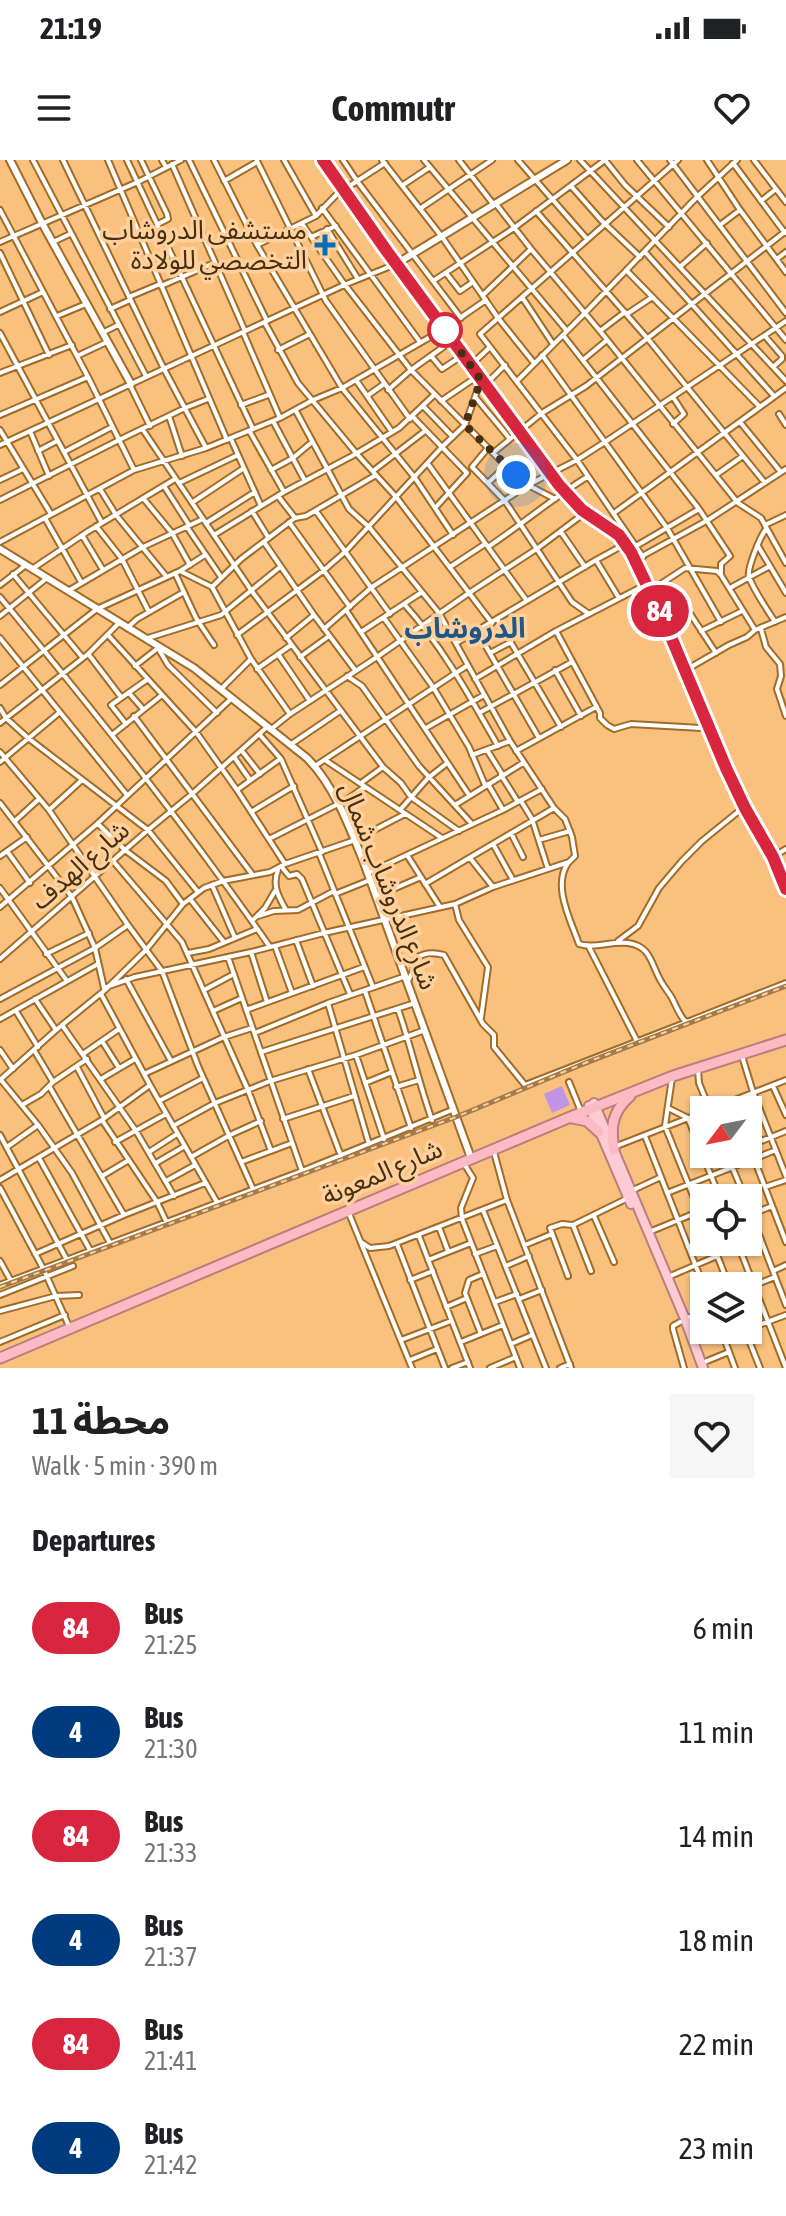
<!DOCTYPE html>
<html lang="en">
<head>
<meta charset="utf-8">
<style>
	:root { --surface:#fff; --page:#f6f6f6; --text:#202124; --muted:#757577 }
	body { margin:0; font-family:"Asap Condensed","Noto Sans Arabic",sans-serif; background:var(--page); color:var(--text); height:100vh; display:flex; flex-direction:column; font-size:30px; white-space:nowrap }
	* { box-sizing:border-box; margin:0 }
	p { font-size:26px; color:var(--muted) }
	.icon { flex:none; width:44px; height:44px; fill:none; stroke:currentColor; stroke-width:2; stroke-linecap:round; stroke-linejoin:round }
	.map { position:relative; height:1208px; overflow:hidden }
	.panel { display:flex; flex-direction:column; background:var(--surface); flex:1 }
	.panel>* { flex:none }
	.badge { padding:0 16px; border-radius:26px; font-size:28px; line-height:52px }
	.needle { width:52px; rotate:238deg }
	.fabs { position:absolute; left:690px; top:936px; display:grid; gap:16px }
	.fabs a { display:grid; place-items:center; width:72px; height:72px; border-radius:0px; background:var(--surface); box-shadow:0 2px 6px #0004; font-size:40px }
	.you { position:absolute; width:40px; height:40px; margin:-20px; border:6px solid #fff; border-radius:50%; background:#1a73e8; box-shadow:0 0 0 12px #1a73e833 }
	.map>.badge { position:absolute; translate:-50% -50%; box-shadow:0 0 0 4px #fff }
	h2 { padding:0 32px; font-size:30px; line-height:72px }
	.round { display:grid; place-items:center; flex:none; width:84px; height:84px; border-radius:0px; background:var(--page) }
	.overview { display:flex; align-items:center; justify-content:space-between; height:136px; padding:0 32px }
	h1 { font-size:38px; font-weight:700; line-height:60px }
	ul { padding:0; list-style:none }
	li { display:flex; align-items:center; gap:24px; height:104px; padding:0 32px }
	li div { flex:1 }
	li b { display:block; font-size:30px }
	li em { font-style:normal }
	li .badge { min-width:88px; font-weight:700; text-align:center }
	.status { display:flex; justify-content:space-between; align-items:center; height:56px; padding:0 40px; background:var(--surface); direction:ltr }
	.status svg { height:22px; fill:currentColor }
	header { display:flex; justify-content:space-between; align-items:center; height:104px; padding:0 32px; background:var(--surface); font-size:36px; font-weight:700 }
	.map>svg:first-child { display:block }
</style>
</head>
<body>
<div class="status"><b>21:19</b><svg viewBox="0 0 49 12"><path d="M0 12V9h3v3zM5 12V6h3v6zM10 12V3h3v9zM15 12V0h3v12zM26 1h20v11H26zM47 4h2v5h-2z"/></svg></div>
<header><svg class="icon" aria-label="menu" viewBox="0 0 24 24"><path d="M4 6h16M4 12h16M4 18h16"/></svg>Commutr<svg class="icon" aria-label="heart" viewBox="0 0 24 24"><path d="M12 20l-8-8c-3-5 5-10 8-4 3-6 11-1 8 4z"/></svg></header>
<div class="map">
<svg width="786" height="1208" viewBox="0 0 786 1208">
	<rect width="100%" height="100%" fill="#f9c07e"/>
	<path fill="#c194e5" d="M 562,926 L 570,945 L 552,953 L 544,934 Z"/>
	<g fill="none" stroke-linecap="round" stroke-linejoin="round">
		<defs>
			<path id="minor" d="M 33,0 L 146,216
				M 63,0 L 164,209 L 206,288
				M 108,0 L 227,280
				M 127,0 L 253,269
				M 141,0 L 167,54 L 168,59 L 158,64
				M 162,0 L 166,7
				M 189,0 L 267,161
				M 214,0 L 257,85 L 342,228 L 415,318 L 453,375
				M 284,0 L 316,56
				M 343,0 L 357,21 L 461,158
				M 382,0 L 442,77 L 498,158 L 534,203
				M 424,0 L 567,171
				M 459,0 L 494,45
				M 518,0 L 587,79
				M 580,0 L 786,221
				M 605,0 L 625,25 L 669,67
				M 637,0 L 786,180
				M 670,0 L 786,153
				M 707,0 L 740,50 L 786,112
				M 754,0 L 786,42
				M 257,1 L 326,141 L 410,259
				M 733,3 L 785,73
				M 172,4 L 245,171
				M 224,21 L 257,2
				M 403,25 L 430,7
				M 571,26 L 601,60 L 640,97
				M 761,41 L 776,29
				M 496,44 L 531,89 L 600,171 L 738,343 L 761,358 L 786,403
				M 322,48 L 420,182
				M 421,48 L 492,0
				M 0,50 L 88,217 L 134,310
				M 536,51 L 648,179 L 765,323
				M 302,64 L 342,121 L 411,210 L 506,306 L 528,325 L 555,339
				M 720,65 L 740,50
				M 327,69 L 358,119
				M 311,77 L 336,66
				M 0,82 L 138,22 L 181,0
				M 53,82 L 70,74
				M 257,85 L 316,56 L 337,34 L 385,3
				M 645,92 L 774,236
				M 0,93 L 49,195
				M 777,99 L 786,92
				M 681,106 L 707,83
				M 627,111 L 760,247
				M 446,113 L 460,131 L 473,122
				M 433,121 L 514,68 L 605,0
				M 161,126 L 214,103
				M 483,135 L 530,90
				M 129,137 L 160,124
				M 522,137 L 553,184
				M 110,149 L 130,140
				M 0,152 L 43,132
				M 627,154 L 651,138
				M 57,156 L 86,144
				M 265,163 L 298,223 L 356,293 L 397,338 L 492,463
				M 600,171 L 625,152
				M 243,172 L 280,258
				M 0,173 L 102,363
				M 102,173 L 118,165
				M 563,175 L 699,349 L 730,396 L 721,404 L 721,415
				M 765,176 L 782,196 L 782,199 L 773,207
				M 278,190 L 308,175
				M 542,195 L 667,368 L 721,462
				M 77,196 L 107,182
				M 432,197 L 442,209 L 463,195
				M 583,200 L 607,180
				M 471,205 L 489,188
				M 0,213 L 72,185
				M 356,220 L 392,272
				M 517,221 L 585,153 L 697,37 L 737,0
				M 130,225 L 150,266
				M 485,225 L 505,205
				M 388,230 L 411,210 L 453,180
				M 367,236 L 384,224
				M 673,237 L 684,254 L 673,264
				M 476,238 L 510,279
				M 441,241 L 478,216
				M 241,245 L 268,235
				M 423,246 L 453,277
				M 779,254 L 786,265
				M 0,255 L 88,217
				M 169,256 L 182,296
				M 413,257 L 467,313
				M 273,261 L 305,321
				M 740,262 L 780,311
				M 0,270 L 51,354
				M 143,270 L 251,430 L 383,607 L 401,623 L 411,637 L 459,671
				M 30,271 L 49,316
				M 250,272 L 284,332
				M 231,279 L 261,346
				M 0,285 L 344,125 L 396,104
				M 38,291 L 57,281
				M 64,292 L 112,267
				M 493,293 L 542,253 L 586,226 L 786,71
				M 428,304 L 527,441
				M 472,307 L 505,341 L 572,442 L 589,454
				M 472,307 L 487,289
				M 271,310 L 293,298 L 312,282
				M 373,311 L 425,271
				M 716,315 L 743,296
				M 0,320 L 23,309
				M 179,323 L 238,295
				M 488,323 L 506,306
				M 164,326 L 189,365
				M 100,329 L 116,355 L 166,416
				M 278,336 L 295,358
				M 143,338 L 172,373 L 190,405
				M 0,340 L 119,280 L 185,248 L 208,239
				M 193,342 L 244,308
				M 436,347 L 467,313
				M 252,351 L 268,377
				M 316,351 L 390,454
				M 614,353 L 786,228
				M 45,358 L 81,422
				M 289,362 L 350,447
				M 206,363 L 255,332
				M 765,365 L 786,355
				M 96,366 L 122,399 L 149,452
				M 187,367 L 221,417
				M 766,369 C 760,377 747,408 749,417 C 753,429 768,451 775,462
				M 561,372 L 585,407
				M 82,375 L 103,410
				M 214,375 L 284,332 L 352,296 L 399,268 L 434,235
				M 0,382 L 134,310 L 206,288 L 280,258 L 313,240 L 342,228 L 444,169 L 486,140
				M 264,382 L 314,455 L 355,510
				M 636,386 L 699,349
				M 758,386 L 786,433
				M 488,387 C 521,365 553,338 587,317
				M 643,397 L 577,300 L 480,174 L 678,0
				M 596,400 L 619,438
				M 635,400 L 708,360 L 786,309
				M 450,407 L 485,384
				M 32,409 L 87,372 L 175,319
				M 180,411 L 212,427 L 251,499 L 290,554
				M 175,413 L 196,458 L 214,485
				M 13,414 L 83,498
				M 0,425 L 26,405
				M 212,427 L 241,399 L 295,358 L 306,356 L 376,315
				M 730,428 L 770,406
				M 68,431 L 143,387 L 203,359
				M 650,431 L 685,408 L 717,411 L 721,415 L 755,470
				M 0,437 C 94,551 186,666 270,787
				M 405,445 C 443,487 470,537 498,586
				M 346,450 L 469,635
				M 0,456 L 47,418
				M 384,458 L 433,527 L 469,587 L 485,625
				M 497,459 L 561,567
				M 667,464 L 689,452 L 716,493
				M 127,468 L 137,459 L 184,432
				M 324,469 L 372,427 L 528,325 L 577,300 L 605,282 L 786,161
				M 761,469 L 766,487 L 780,504 L 781,516 L 777,529 L 786,556
				M 477,471 L 539,578
				M 556,471 L 600,553 L 600,558 L 607,565 L 614,569 L 631,564 L 701,568 L 707,566
				M 701,471 L 742,451
				M 361,472 L 422,432
				M 108,475 L 196,572 L 237,630 L 285,704
				M 237,475 L 323,411 L 346,391 L 442,287 L 465,265 L 481,220
				M 0,478 L 127,635
				M 148,478 L 221,455 L 280,407
				M 286,478 L 314,455
				M 456,483 L 596,400 L 618,388 L 628,387
				M 158,488 L 168,505 L 217,553
				M 490,493 L 511,482
				M 278,494 L 310,541
				M 89,495 L 121,537
				M 300,497 L 329,476
				M 135,506 L 158,488
				M 257,509 L 291,485
				M 555,510 L 581,556
				M 684,511 L 729,485 L 747,477 L 755,470 L 786,457
				M 347,516 L 362,526 L 419,606 L 472,664
				M 475,519 L 556,471 L 647,424
				M 0,525 L 97,449 L 180,411 L 205,395
				M 221,529 L 250,500
				M 129,533 L 143,549
				M 0,548 L 6,558 L 28,578 L 148,670 L 198,732
				M 479,553 L 572,502
				M 134,556 L 252,714
				M 0,563 L 88,494 L 119,463
				M 126,564 L 111,545 L 148,519
				M 426,568 L 484,535
				M 270,570 L 290,554 L 377,497 L 469,433 L 538,388 L 586,352
				M 112,575 L 162,535
				M 260,575 L 281,599 L 322,692
				M 290,585 L 340,551
				M 487,590 L 502,614
				M 242,591 L 260,614
				M 516,591 L 596,547
				M 0,592 L 49,650 L 128,765 L 162,811 L 198,906 L 253,1029
				M 472,595 L 510,581
				M 234,597 L 250,620
				M 325,600 L 442,678
				M 0,602 L 60,552
				M 315,606 L 468,505
				M 501,615 L 518,642
				M 361,623 L 383,607
				M 488,624 L 503,650
				M 237,630 L 280,599
				M 521,641 L 532,659 L 548,709
				M 0,643 L 72,737 L 95,788 L 104,828
				M 455,645 L 523,603
				M 49,650 L 82,620
				M 400,650 L 428,618 L 446,604
				M 251,652 L 294,626
				M 15,661 L 39,639
				M 98,664 L 125,690 L 166,721 L 183,744
				M 511,673 L 523,697
				M 269,679 L 346,640 L 365,627
				M 539,680 L 570,671
				M 493,684 L 513,720
				M 7,691 L 30,723
				M 319,693 L 373,827
				M 407,695 L 440,747
				M 0,696 L 27,677
				M 773,697 L 786,689
				M 470,698 L 493,727
				M 113,701 L 182,782 L 248,930 L 271,991
				M 568,703 C 552,726 571,761 579,784 C 594,789 611,781 628,783 C 652,786 651,806 662,823 C 665,828 669,833 672,838 C 676,846 679,854 684,860 L 687,862 L 786,823
				M 281,706 L 289,716 L 297,714 L 302,719 L 350,834
				M 278,710 C 272,725 278,736 286,750
				M 368,713 L 503,650 L 542,629
				M 425,724 L 554,648
				M 212,725 L 235,778
				M 0,728 L 67,821
				M 335,734 L 370,720
				M 377,736 L 421,717
				M 190,739 L 223,781
				M 455,744 L 459,760 L 488,807 L 481,858
				M 0,747 L 97,664 L 232,538
				M 258,756 L 274,751 L 298,750 L 334,731
				M 252,761 L 265,748 L 275,731
				M 296,780 L 313,826
				M 618,781 L 638,766 L 659,728 L 682,701 L 702,681 L 744,647
				M 275,786 L 292,833
				M 589,787 L 637,881
				M 251,792 L 267,842
				M 188,793 L 209,789 L 257,769
				M 46,794 L 89,773
				M 228,797 L 302,1011
				M 0,799 L 148,670 L 192,634 L 267,567
				M 126,819 L 171,901
				M 408,821 L 413,811 L 416,798 C 425,792 434,792 444,795 L 483,864 L 494,875 L 494,887 L 525,925 L 687,862
				M 106,827 L 135,817 L 251,792 L 324,773 L 455,744 L 493,727 L 569,702 L 575,696 L 572,677 L 565,659 L 554,648 L 510,581 L 439,453 L 369,367 L 349,349 L 296,251
				M 204,830 L 234,814
				M 365,831 L 411,968
				M 101,834 L 150,925 L 218,1044
				M 0,839 L 95,788 L 128,765
				M 35,839 L 56,870
				M 328,843 L 369,984
				M 398,849 C 411,886 419,924 432,960
				M 246,850 L 364,807
				M 16,851 L 38,887
				M 213,851 L 242,838
				M 0,859 L 98,804
				M 62,865 L 136,971 L 174,1036
				M 255,873 L 328,843 L 406,816
				M 102,881 L 119,908
				M 0,890 L 13,909
				M 34,890 L 53,922
				M 261,892 L 415,843
				M 83,894 L 119,869
				M 356,895 L 384,979
				M 742,896 L 753,932 L 786,1016
				M 77,907 L 104,958
				M 308,909 L 341,996
				M 698,910 L 699,923 L 710,950
				M 144,914 L 224,877 L 252,868
				M 672,918 L 665,966 L 704,1063
				M 101,919 L 135,899
				M 0,920 L 56,870 L 105,830 L 146,790 L 183,744 L 204,728 L 223,721 L 270,712 L 285,704 L 355,680 L 405,654
				M 1,920 L 38,965 L 72,1013 L 110,1083
				M 569,922 L 580,949
				M 365,923 L 392,912
				M 49,926 L 124,1055
				M 773,926 L 786,955
				M 396,927 L 419,920
				M 159,941 L 203,918
				M 22,945 L 41,934 L 53,922 L 87,899
				M 668,948 L 688,958 L 720,1038
				M 709,950 L 786,920
				M 283,959 L 354,936
				M 102,960 L 157,1042 L 167,1063
				M 173,966 L 215,943 L 270,921 L 356,895 L 425,870
				M 0,975 L 67,1100
				M 645,976 L 704,1127
				M 115,982 L 166,954
				M 748,983 L 786,1082
				M 749,986 L 786,971
				M 7,987 L 38,965
				M 614,987 L 704,952
				M 149,992 L 177,974
				M 494,992 L 507,1040 L 571,1208
				M 727,994 L 745,1038
				M 191,997 L 230,975 L 261,961
				M 39,998 L 90,1090
				M 705,1001 L 725,994
				M 241,1002 L 292,983
				M 463,1002 L 473,1018 L 461,1048 L 462,1059 L 520,1208
				M 156,1003 L 185,986
				M 102,1016 L 129,1000
				M 0,1020 L 102,960 L 150,925
				M 166,1021 L 195,1005
				M 765,1027 L 786,1020
				M 0,1028 L 44,1110 L 68,1164
				M 631,1031 L 661,1017
				M 667,1033 L 776,990
				M 728,1038 L 742,1032
				M 748,1046 L 786,1145
				M 483,1050 L 546,1208
				M 348,1051 L 412,1208
				M 752,1054 L 772,1046
				M 594,1056 L 614,1102
				M 573,1065 L 591,1111
				M 439,1067 L 448,1091
				M 649,1072 L 698,1052
				M 419,1076 L 470,1208
				M 361,1082 L 370,1088 L 389,1086 L 507,1040
				M 712,1082 L 729,1126
				M 737,1082 L 786,1208
				M 397,1084 L 445,1208
				M 525,1085 L 552,1074
				M 688,1087 L 704,1080
				M 740,1088 L 761,1079
				M 35,1094 L 124,1055 L 205,1023
				M 475,1094 L 497,1086
				M 428,1100 L 471,1083
				M 0,1101 L 11,1121
				M 506,1106 L 529,1096
				M 773,1111 L 786,1105
				M 568,1116 L 550,1068 L 562,1064 L 573,1065 L 628,1038
				M 668,1117 L 717,1096
				M 410,1120 L 433,1111
				M 0,1125 L 302,1011 L 452,950
				M 755,1125 L 775,1117
				M 736,1126 L 752,1119
				M 0,1135 L 73,1106
				M 519,1139 L 542,1130
				M 495,1142 L 517,1134
				M 446,1147 L 467,1138
				M 0,1151 L 56,1136 L 79,1135
				M 685,1159 L 704,1152
				M 680,1162 L 673,1166 L 673,1169 L 684,1208
				M 748,1169 L 786,1155
				M 721,1170 L 735,1208
				M 745,1170 L 760,1208
				M 481,1174 L 465,1133 L 469,1120 L 483,1114
				M 724,1177 L 746,1170
				M 401,1180 L 451,1161
				M 0,1182 L 65,1155
				M 461,1182 L 503,1165
				M 511,1184 L 532,1175
				M 410,1200 L 437,1189
				M 702,1203 L 729,1192
				M 452,1208 L 468,1202
				M 490,1208 L 516,1197
				M 560,1208 L 570,1204"/>
			<path id="tertiary" d="M 10,0 L 42,63 L 131,224
				M 323,0 L 360,54 L 559,325 L 582,350 L 619,375 L 631,392 L 666,465 L 726,608 L 745,648 L 773,697 L 786,729
				M 396,104 L 567,0
				M 0,389 L 194,508 L 307,598 C 334,625 350,668 364,703 L 471,998"/>
			<path id="primary" d="M 594,943 L 685,1159 L 703,1208
				M 589,946 L 631,1044"/>
			<path id="trunk" d="M 572,958 L 587,961 L 599,972
				M 614,990 C 610,967 612,952 630,936
				M 0,1198 L 568,958 L 673,916 L 786,880"/>
		</defs>
		<use href="#minor" stroke="#a06c28" stroke-width="8"/>
		<use href="#tertiary" stroke="#a06c28" stroke-width="10"/>
		<use href="#primary" stroke="#bb7e7c" stroke-width="12"/>
		<use href="#trunk" stroke="#bb7e7c" stroke-width="13"/>
		<use href="#minor" stroke="#fff" stroke-width="4"/>
		<use href="#tertiary" stroke="#fff" stroke-width="6"/>
		<use href="#primary" stroke="#fccbd3" stroke-width="8"/>
		<use href="#trunk" stroke="#fbbac4" stroke-width="9"/>
		<defs>
			<path id="rail" d="M 0,1127 L 456,957 L 590,901 L 786,826"/>
		</defs>
		<use href="#rail" stroke="#a47b4b" stroke-width="5"/>
		<use href="#rail" stroke="#fed09c" stroke-width="2" stroke-dasharray="6" stroke-linecap="butt"/>
	</g>
	<g fill="none" stroke-linecap="round" stroke-linejoin="round">
		<defs>
			<path id="line" d="M 323,0 L 386,90 L 559,325 L 582,350 L 619,375 L 631,392 L 666,465 L 726,608 L 745,648 L 773,697 L 786,729"/>
		</defs>
		<use href="#line" stroke="#fff" stroke-width="18"/>
		<use href="#line" stroke="#d7263d" stroke-width="12"/>
		<path stroke="#462f13" stroke-width="8" stroke-dasharray="0 14.4" d="M 445,170 L 481,220 L 465,265 L 516,315"/>
	</g>
	<path fill="#086eba" stroke="#fed09c" stroke-width="3" d="M321 73h8v8h8v8h-8v8h-8v-8h-8v-8h8z"/>
	<circle fill="#fff" stroke="#d7263d" stroke-width="4" cx="445" cy="170" r="16"/>
	<g text-anchor="middle" dominant-baseline="central" stroke-width="7" stroke-linejoin="round" paint-order="stroke">
		<g font-size="26" fill="#462f13" stroke="#fed09c" text-anchor="end">
			<text x="307" y="70">مستشفى الدروشاب<tspan x="307" dy="30">التخصصي للولادة</tspan></text>
		</g>
		<g font-size="26" fill="#462f13" stroke="#fed09c">
			<text transform="translate(80 705) rotate(-41)">شارع الهدف</text>
			<text transform="translate(389 726) rotate(68)">شارع الدروشاب شمال</text>
			<text transform="translate(382 1012) rotate(-23)">شارع المعونة</text>
		</g>
		<g font-size="28" font-weight="bold" fill="#205789" stroke="#fed09c">
			<text x="465" y="468">الدروشاب</text>
		</g>
	</g>
</svg>
<div class="fabs">
<a><svg class="needle" viewBox="-14 -14 28 28"><path d="M0-13l5 13h-10z" fill="#e53935"/><path d="M0 13l5-13h-10z" fill="#757577"/></svg></a>
<a><svg class="icon" aria-label="locate" viewBox="0 0 24 24"><circle cx="12" cy="12" r="6"/><path d="M12 2v4M12 18v4M2 12h4M18 12h4"/></svg></a>
<a><svg class="icon" aria-label="layers" viewBox="0 0 24 24"><path d="M12 4l9 5-9 5-9-5zM3 14l9 5 9-5"/></svg></a>
</div>
<div class="you" style="left:516px;top:315px"></div>
<b class="badge" style="left:660px;top:451px;background:#d7263d;color:#fff">84</b>
</div>
<section class="panel">
<div class="overview"><div><h1>محطة 11</h1><p>Walk · 5 min · 390 m</p></div><a class="round"><svg class="icon" aria-label="heart" viewBox="0 0 24 24"><path d="M12 20l-8-8c-3-5 5-10 8-4 3-6 11-1 8 4z"/></svg></a></div>
<h2>Departures</h2>
<ul>
<li><span class="badge" style="background:#d7263d;color:#fff">84</span><div><b>Bus</b><p>21:25</p></div><em>6 min</em></li>
<li><span class="badge" style="background:#003b80;color:#fff">4</span><div><b>Bus</b><p>21:30</p></div><em>11 min</em></li>
<li><span class="badge" style="background:#d7263d;color:#fff">84</span><div><b>Bus</b><p>21:33</p></div><em>14 min</em></li>
<li><span class="badge" style="background:#003b80;color:#fff">4</span><div><b>Bus</b><p>21:37</p></div><em>18 min</em></li>
<li><span class="badge" style="background:#d7263d;color:#fff">84</span><div><b>Bus</b><p>21:41</p></div><em>22 min</em></li>
<li><span class="badge" style="background:#003b80;color:#fff">4</span><div><b>Bus</b><p>21:42</p></div><em>23 min</em></li>
</ul>
</section>
</body>
</html>
